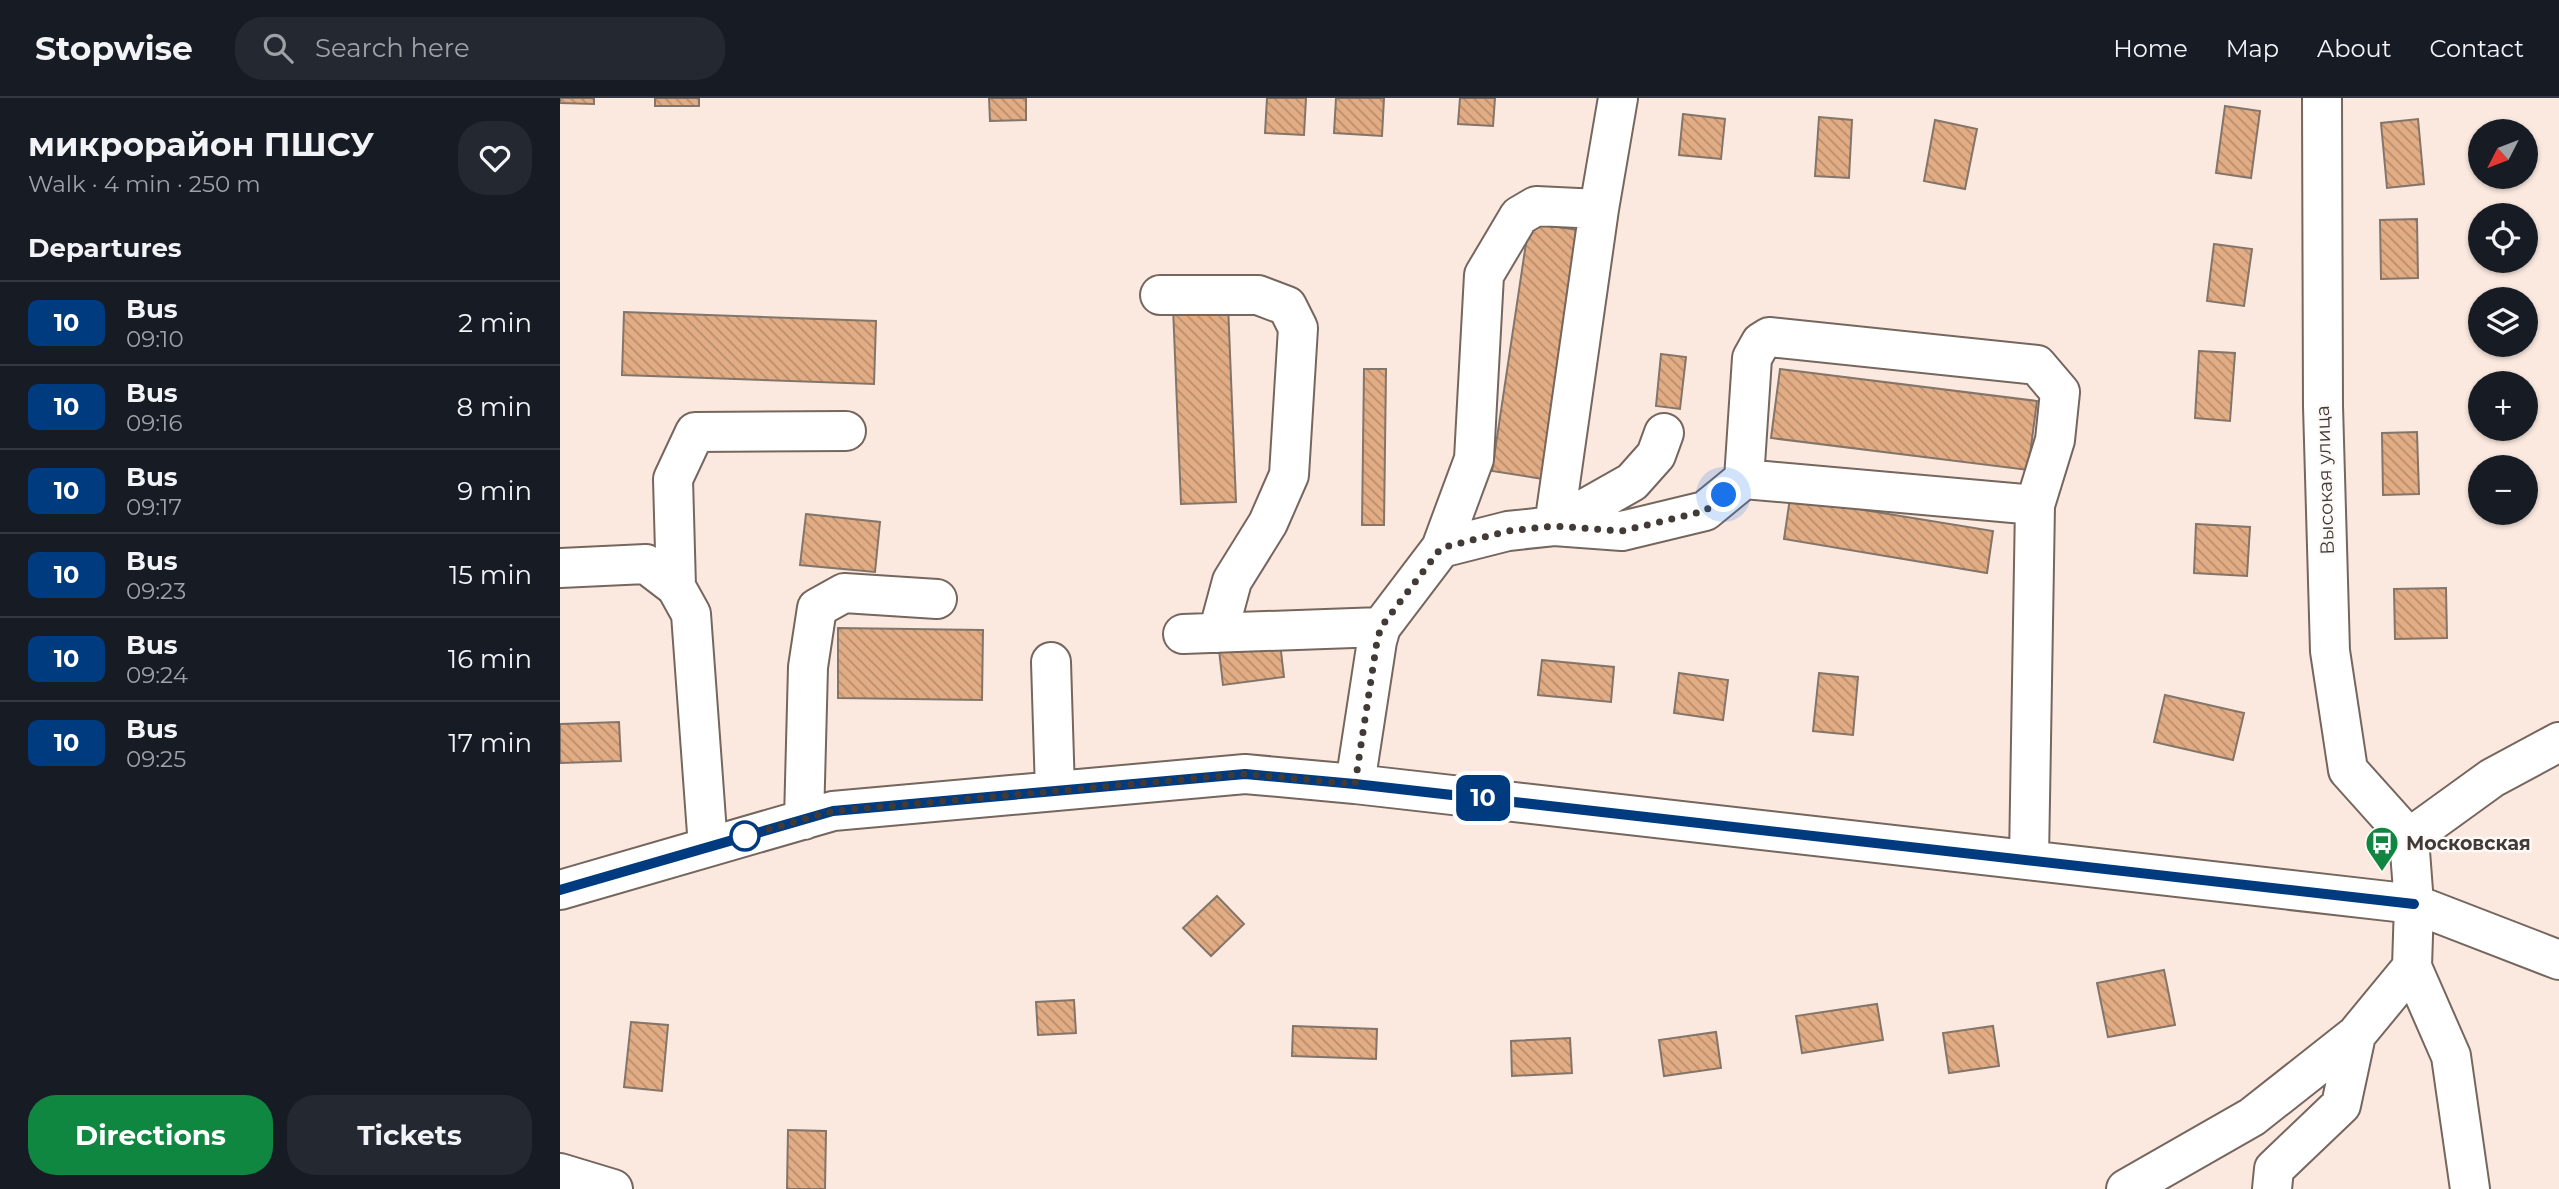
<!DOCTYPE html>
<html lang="en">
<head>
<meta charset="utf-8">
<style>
	:root { --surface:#171b24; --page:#242831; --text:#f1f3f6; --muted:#9ea1a6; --line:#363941; --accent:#108740 }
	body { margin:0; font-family:Montserrat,sans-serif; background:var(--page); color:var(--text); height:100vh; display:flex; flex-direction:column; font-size:26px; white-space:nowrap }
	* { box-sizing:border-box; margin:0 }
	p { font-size:23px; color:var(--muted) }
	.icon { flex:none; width:38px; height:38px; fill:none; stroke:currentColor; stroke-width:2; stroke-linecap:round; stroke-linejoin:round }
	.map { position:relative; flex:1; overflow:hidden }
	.details { display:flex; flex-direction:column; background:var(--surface); width:560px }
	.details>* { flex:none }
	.badge { padding:0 14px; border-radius:10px; font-size:24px; line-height:46px }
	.needle { width:46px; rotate:228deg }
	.tools { position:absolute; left:1908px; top:21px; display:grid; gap:14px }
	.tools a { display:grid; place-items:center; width:70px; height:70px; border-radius:50%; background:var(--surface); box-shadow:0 2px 5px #0004; font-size:35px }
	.you { position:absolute; width:35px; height:35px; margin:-18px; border:5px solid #fff; border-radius:50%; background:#1a73e8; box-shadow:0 0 0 10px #1a73e833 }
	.map>.badge { position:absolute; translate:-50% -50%; box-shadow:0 0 0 4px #fff }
	h2 { padding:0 28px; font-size:26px; line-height:63px }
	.round { display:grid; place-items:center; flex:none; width:74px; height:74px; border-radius:28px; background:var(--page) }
	.overview { display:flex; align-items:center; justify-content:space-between; height:119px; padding:0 28px }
	h1 { font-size:33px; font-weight:700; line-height:52px }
	.button { display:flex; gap:14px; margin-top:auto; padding:14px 28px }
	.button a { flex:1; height:80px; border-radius:28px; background:var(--accent); color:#fff; font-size:28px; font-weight:700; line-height:80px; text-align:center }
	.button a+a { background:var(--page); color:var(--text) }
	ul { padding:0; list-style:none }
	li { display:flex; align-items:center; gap:21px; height:84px; padding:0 28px; border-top:2px solid var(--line) }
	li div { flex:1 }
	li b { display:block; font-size:26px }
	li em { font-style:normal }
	li .badge { min-width:77px; font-weight:700; text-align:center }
	header { display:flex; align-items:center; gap:42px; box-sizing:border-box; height:98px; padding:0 35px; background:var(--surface); border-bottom:2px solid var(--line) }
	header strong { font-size:33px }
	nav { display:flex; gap:38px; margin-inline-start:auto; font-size:24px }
	.search { width:490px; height:63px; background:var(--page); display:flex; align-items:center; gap:18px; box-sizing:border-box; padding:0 24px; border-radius:28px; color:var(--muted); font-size:26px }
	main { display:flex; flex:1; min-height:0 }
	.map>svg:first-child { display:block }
</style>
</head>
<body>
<header>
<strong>Stopwise</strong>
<div class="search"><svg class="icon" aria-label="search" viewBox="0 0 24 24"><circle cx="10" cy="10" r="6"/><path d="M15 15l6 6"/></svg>Search here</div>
<nav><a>Home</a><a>Map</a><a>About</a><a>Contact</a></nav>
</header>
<main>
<section class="details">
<div class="overview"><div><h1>микрорайон ПШСУ</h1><p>Walk · 4 min · 250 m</p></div><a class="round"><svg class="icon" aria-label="heart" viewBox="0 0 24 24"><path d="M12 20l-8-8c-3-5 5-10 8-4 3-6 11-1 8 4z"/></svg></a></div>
<h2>Departures</h2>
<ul>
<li><span class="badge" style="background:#003b80;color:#fff">10</span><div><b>Bus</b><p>09:10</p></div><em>2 min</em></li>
<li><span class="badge" style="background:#003b80;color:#fff">10</span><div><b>Bus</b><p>09:16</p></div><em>8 min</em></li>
<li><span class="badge" style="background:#003b80;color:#fff">10</span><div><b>Bus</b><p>09:17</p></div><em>9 min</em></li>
<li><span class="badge" style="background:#003b80;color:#fff">10</span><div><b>Bus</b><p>09:23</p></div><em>15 min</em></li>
<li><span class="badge" style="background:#003b80;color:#fff">10</span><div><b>Bus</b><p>09:24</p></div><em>16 min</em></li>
<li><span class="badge" style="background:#003b80;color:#fff">10</span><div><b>Bus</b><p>09:25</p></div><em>17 min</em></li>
</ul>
<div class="button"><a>Directions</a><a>Tickets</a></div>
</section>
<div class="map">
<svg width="1999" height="1091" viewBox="0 0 1999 1091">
	<defs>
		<pattern id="building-back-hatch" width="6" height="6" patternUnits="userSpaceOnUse" patternTransform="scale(1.75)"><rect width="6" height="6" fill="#e2ac84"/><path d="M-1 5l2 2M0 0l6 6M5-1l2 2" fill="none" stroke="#b98d6d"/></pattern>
	</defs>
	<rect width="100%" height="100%" fill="#fbe9df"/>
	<path fill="url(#building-back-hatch)" stroke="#83756a" stroke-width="2" d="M 0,0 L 34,0 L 34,6 L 0,5 Z
		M 95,0 L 139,0 L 139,8 L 95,8 Z
		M 429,0 L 466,0 L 466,22 L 430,23 Z
		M 707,0 L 746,0 L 744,37 L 705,35 Z
		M 776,0 L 824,0 L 822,38 L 774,35 Z
		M 900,0 L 935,0 L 933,28 L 898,26 Z
		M 1665,8 L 1700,13 L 1691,80 L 1656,75 Z
		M 1123,16 L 1165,21 L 1161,61 L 1119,57 Z
		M 1259,19 L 1292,22 L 1289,80 L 1255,78 Z
		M 1858,21 L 1864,86 L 1827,90 L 1821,25 Z
		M 1375,22 L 1417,31 L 1405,91 L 1364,83 Z
		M 1857,121 L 1858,180 L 1821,181 L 1820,122 Z
		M 969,125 L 1019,132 L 983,381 L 932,373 Z
		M 1654,146 L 1692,151 L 1684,208 L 1647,203 Z
		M 668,206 L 676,404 L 621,406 L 613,209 Z
		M 64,214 L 316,223 L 314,286 L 62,277 Z
		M 1639,253 L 1675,255 L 1670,323 L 1635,320 Z
		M 1101,256 L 1126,259 L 1120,311 L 1096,308 Z
		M 804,271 L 826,271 L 824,427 L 802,427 Z
		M 1220,271 L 1477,303 L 1468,372 L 1211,340 Z
		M 1857,334 L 1859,396 L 1823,397 L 1822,335 Z
		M 1230,400 L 1433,433 L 1427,475 L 1224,441 Z
		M 246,416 L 320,424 L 315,474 L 240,467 Z
		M 1636,426 L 1690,429 L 1687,478 L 1634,475 Z
		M 1886,490 L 1887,540 L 1835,541 L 1834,491 Z
		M 278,530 L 423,532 L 422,602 L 278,600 Z
		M 720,545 L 724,579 L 663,587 L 659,552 Z
		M 982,562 L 1054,569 L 1051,604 L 978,597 Z
		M 1119,575 L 1168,582 L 1163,622 L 1114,615 Z
		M 1259,575 L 1298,579 L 1293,637 L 1253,633 Z
		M 1605,597 L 1684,615 L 1673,662 L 1594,644 Z
		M 59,624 L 61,663 L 0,665 L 0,626 Z
		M 657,798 L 684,826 L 651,858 L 623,830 Z
		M 1604,872 L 1615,927 L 1548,939 L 1537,885 Z
		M 514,902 L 516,935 L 478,937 L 476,904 Z
		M 1317,906 L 1323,942 L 1242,955 L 1236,918 Z
		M 71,924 L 108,927 L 102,993 L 64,989 Z
		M 733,928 L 817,931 L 816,961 L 732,958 Z
		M 1433,928 L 1439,968 L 1389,975 L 1383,935 Z
		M 1156,934 L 1161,970 L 1104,978 L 1099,942 Z
		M 1010,940 L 1012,975 L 952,978 L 951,943 Z
		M 228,1032 L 266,1033 L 265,1091 L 227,1091 Z"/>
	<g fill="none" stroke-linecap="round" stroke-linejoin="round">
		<defs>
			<path id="minor" d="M 1762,0 L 1763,308 L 1770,553 L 1788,672 L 1849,740
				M 600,197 L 698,197 L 727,208 L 738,230 L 729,377 L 708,425 L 672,483 L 658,535
				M 1184,381 L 1475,407
				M 994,428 L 1039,111 L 1058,0
				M 994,428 L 1072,384 L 1096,357 L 1104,335
				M 881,450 L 914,361 L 924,177 L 959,118 L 976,108 L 1039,111
				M 0,470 L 86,466 L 116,489 L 131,516 L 148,749
				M 116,489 L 113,381 L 135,334 L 286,333
				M 623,536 L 821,529
				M 491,564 L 495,693
				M 795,686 L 817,543 L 821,529 L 881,450 L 948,433 L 994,428 L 1062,433 L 1145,413 L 1184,381 L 1192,260 L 1201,244 L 1209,239 L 1477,267 L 1500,294 L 1495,342 L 1475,407 L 1469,761
				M 244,722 L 248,569 L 257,510 L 284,495 L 377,501
				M 0,792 L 273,713 L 685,676 L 795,686 L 1854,806 L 1999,862
				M 1852,869 L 1891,958 L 1910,1091
				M 0,1075 L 53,1091
				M 1566,1091 L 1692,1019 L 1796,937 L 1852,869 L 1854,806 L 1849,740 L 1932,680 L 1999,644
				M 1712,1091 L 1714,1071 L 1781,1007 L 1796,937"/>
		</defs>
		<use href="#minor" stroke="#75665e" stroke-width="42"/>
		<use href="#minor" stroke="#fff" stroke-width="38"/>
	</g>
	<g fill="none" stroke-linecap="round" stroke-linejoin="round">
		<defs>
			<path id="line" d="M 0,792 L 273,713 L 685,676 L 795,686 L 1854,806"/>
		</defs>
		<use href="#line" stroke="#fff" stroke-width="16"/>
		<use href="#line" stroke="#003b80" stroke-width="10"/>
		<path stroke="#413a36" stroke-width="7" stroke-dasharray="0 12.6" d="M 185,738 L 273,713 L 685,676 L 795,686 L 817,543 L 821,529 L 881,450 L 948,433 L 994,428 L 1062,433 L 1145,413 L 1164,397"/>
	</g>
	<defs>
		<symbol id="bus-pin" viewBox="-11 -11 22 30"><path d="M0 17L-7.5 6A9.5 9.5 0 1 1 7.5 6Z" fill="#108740" stroke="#fdf9f7"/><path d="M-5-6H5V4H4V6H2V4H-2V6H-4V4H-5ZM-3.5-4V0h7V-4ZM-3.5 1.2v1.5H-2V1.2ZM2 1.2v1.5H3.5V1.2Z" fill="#fff"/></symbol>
	</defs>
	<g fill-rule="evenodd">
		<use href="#bus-pin" x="1803" y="726" width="38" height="52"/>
	</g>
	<circle fill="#fff" stroke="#003b80" stroke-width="3.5" cx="185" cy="738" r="14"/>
	<g text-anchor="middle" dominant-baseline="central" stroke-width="5" stroke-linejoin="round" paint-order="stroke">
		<g font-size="19" fill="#413a36" stroke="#fdf9f7">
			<text transform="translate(1765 382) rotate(-92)">Высокая улица</text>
		</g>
		<g font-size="19" font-weight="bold" fill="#413a36" stroke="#fdf9f7" text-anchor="start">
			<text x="1846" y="745">Московская</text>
		</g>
	</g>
</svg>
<div class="tools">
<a><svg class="needle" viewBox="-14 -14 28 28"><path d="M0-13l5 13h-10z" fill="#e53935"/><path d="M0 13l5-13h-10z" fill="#9ea1a6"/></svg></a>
<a><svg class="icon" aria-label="locate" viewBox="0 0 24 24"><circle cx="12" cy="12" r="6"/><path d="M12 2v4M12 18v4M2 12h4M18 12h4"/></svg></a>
<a><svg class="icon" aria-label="layers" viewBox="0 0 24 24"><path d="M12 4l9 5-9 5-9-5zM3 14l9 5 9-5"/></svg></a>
<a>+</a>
<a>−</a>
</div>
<div class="you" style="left:1164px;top:397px"></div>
<b class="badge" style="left:923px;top:700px;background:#003b80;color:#fff">10</b>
</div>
</main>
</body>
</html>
